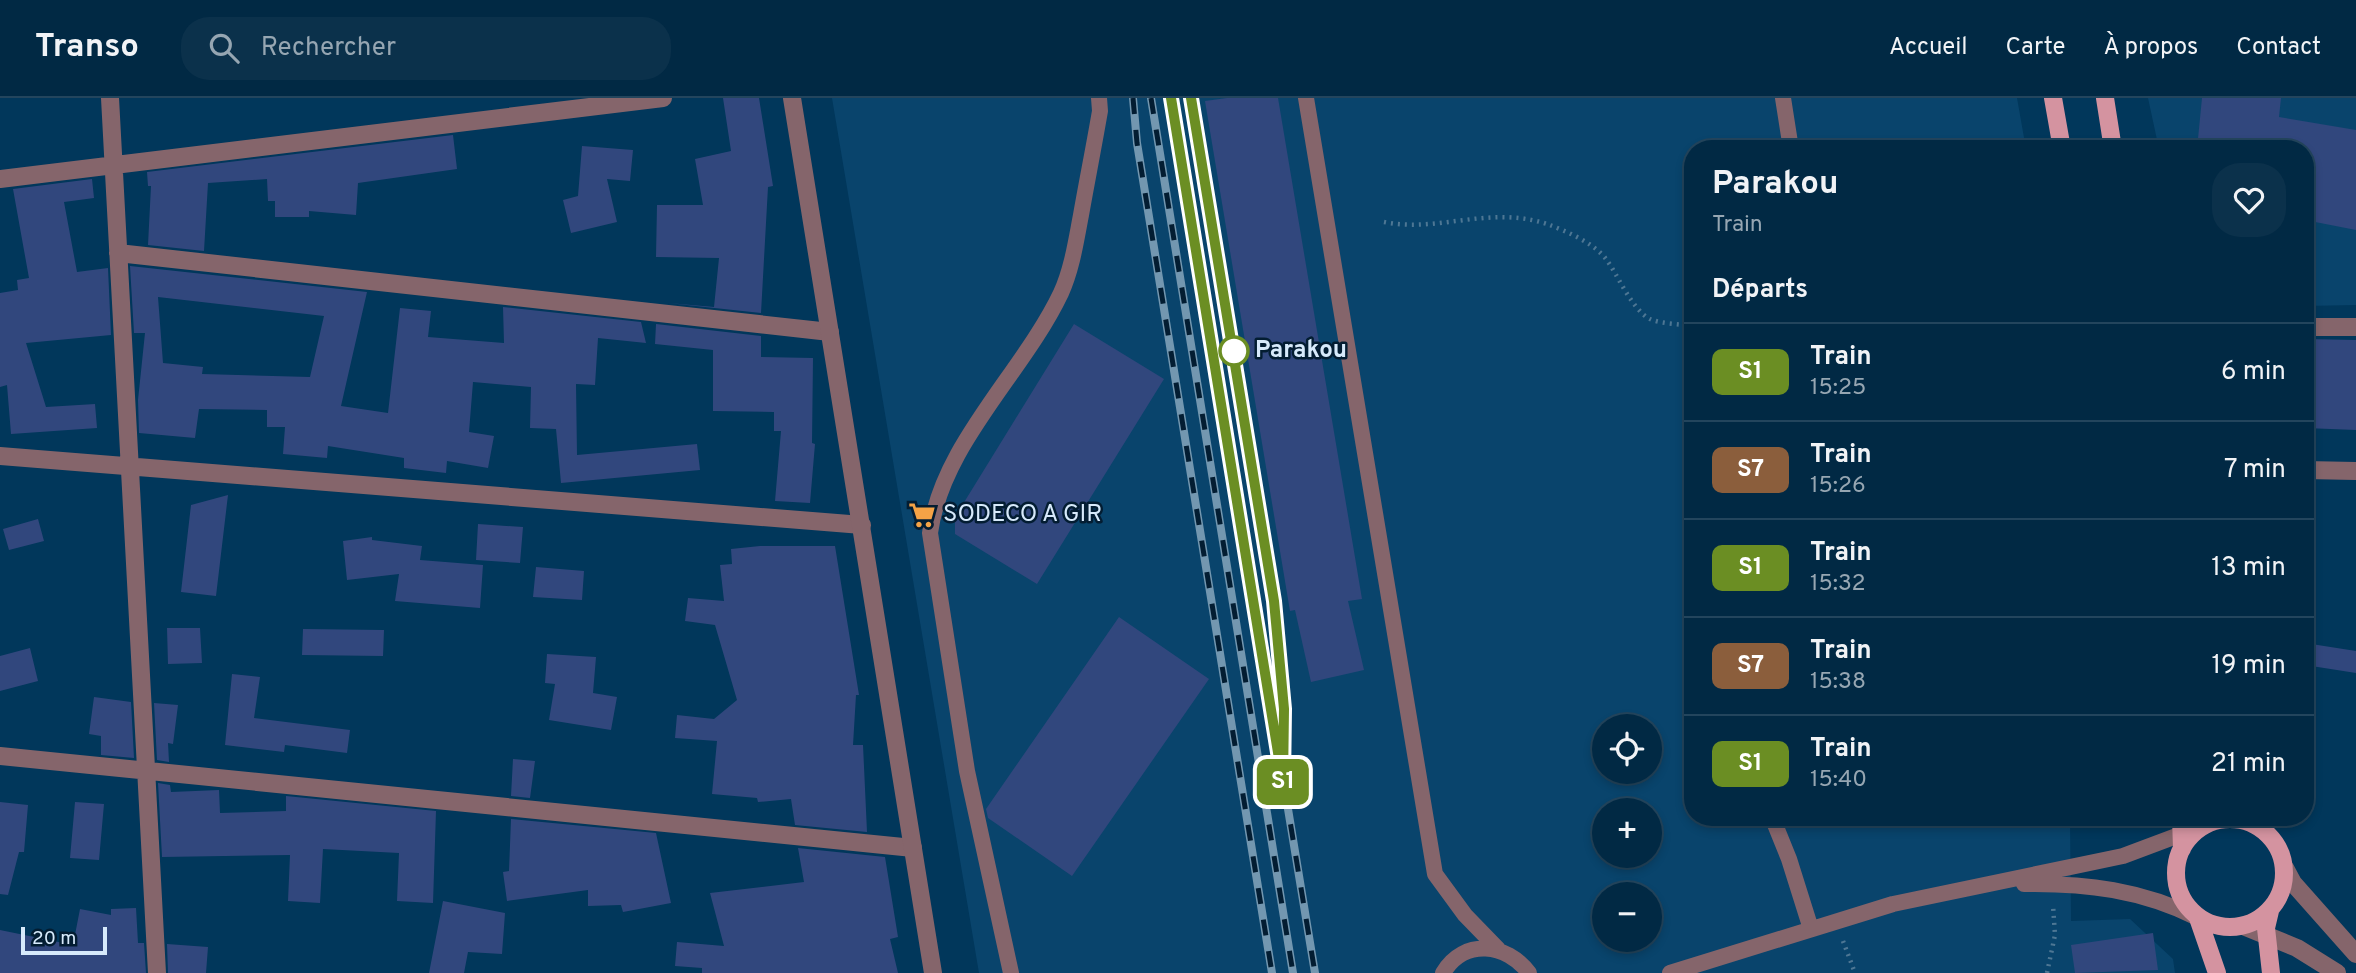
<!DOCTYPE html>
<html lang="fr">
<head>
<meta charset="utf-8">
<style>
	:root { --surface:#012944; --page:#0b314b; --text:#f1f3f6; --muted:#96a6b2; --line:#23455d }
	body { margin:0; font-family:Overpass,sans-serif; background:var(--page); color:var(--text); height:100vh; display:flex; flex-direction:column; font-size:26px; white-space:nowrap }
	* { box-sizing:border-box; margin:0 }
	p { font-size:23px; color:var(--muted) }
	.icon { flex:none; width:38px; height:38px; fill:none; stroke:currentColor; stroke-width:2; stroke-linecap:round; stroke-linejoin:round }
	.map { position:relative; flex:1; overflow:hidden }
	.drawer { position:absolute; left:1684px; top:42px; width:630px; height:686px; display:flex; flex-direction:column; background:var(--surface); border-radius:28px; box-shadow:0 4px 10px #0003,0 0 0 2px var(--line) }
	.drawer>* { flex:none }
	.badge { padding:0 14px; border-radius:10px; font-size:24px; line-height:46px }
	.buttons { position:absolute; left:1592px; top:616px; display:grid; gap:14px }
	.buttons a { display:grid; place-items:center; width:70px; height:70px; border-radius:50%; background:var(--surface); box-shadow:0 4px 10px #0003,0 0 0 2px var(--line); font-size:35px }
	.scale { position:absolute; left:21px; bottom:18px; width:86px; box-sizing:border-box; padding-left:7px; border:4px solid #d7eafb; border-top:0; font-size:19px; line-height:24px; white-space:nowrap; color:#d7eafb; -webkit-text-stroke:5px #031d32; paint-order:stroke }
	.map>.badge { position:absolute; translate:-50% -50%; box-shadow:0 0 0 4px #fff }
	h2 { padding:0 28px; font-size:26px; line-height:63px }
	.round { display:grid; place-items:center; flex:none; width:74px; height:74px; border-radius:28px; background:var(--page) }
	.summary { display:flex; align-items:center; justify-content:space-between; height:119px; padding:0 28px }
	h1 { font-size:33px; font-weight:700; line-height:52px }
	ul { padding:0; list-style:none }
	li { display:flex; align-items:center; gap:21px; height:98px; padding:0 28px; border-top:2px solid var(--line) }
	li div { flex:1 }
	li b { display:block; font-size:26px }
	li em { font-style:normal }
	li .badge { min-width:77px; font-weight:700; text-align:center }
	header { display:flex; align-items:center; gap:42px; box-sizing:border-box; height:98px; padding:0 35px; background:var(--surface); border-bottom:2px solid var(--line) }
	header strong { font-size:33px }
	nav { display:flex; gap:38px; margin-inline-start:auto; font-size:24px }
	.search { width:490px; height:63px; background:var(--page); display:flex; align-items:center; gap:18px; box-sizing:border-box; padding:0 24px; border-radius:28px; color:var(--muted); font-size:26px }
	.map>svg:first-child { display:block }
</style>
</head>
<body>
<header>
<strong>Transo</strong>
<div class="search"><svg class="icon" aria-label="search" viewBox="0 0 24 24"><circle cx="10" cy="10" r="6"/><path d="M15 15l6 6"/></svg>Rechercher</div>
<nav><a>Accueil</a><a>Carte</a><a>À propos</a><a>Contact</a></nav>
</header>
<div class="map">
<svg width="2356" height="875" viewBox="0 0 2356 875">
	<rect width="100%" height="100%" fill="#01375b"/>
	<path fill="#09446c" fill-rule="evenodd" d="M 832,0 L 2017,0 L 2026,51 L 1692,51 L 1692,719 L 2070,719 L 2071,823 L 2130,821 L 2173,861 L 2175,875 L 979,875 ZM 1605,628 L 1650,628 L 1650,674 L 1605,674 ZM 1605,712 L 1650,712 L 1650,758 L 1605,758 ZM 1605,796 L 1650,796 L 1650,842 L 1605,842 Z
		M 2148,0 L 2356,0 L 2356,207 L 2305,208 L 2305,51 L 2159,51 Z"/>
	<path fill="#31477d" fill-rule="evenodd" d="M 723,0 L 759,0 L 773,88 L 768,89 L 761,215 L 668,205 L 714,209 L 719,160 L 656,159 L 657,107 L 703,107 L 695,61 L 731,53 Z
		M 1227,0 L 1278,0 L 1362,501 L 1348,503 L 1364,572 L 1311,584 L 1295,512 L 1290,513 L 1205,3 Z
		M 2202,0 L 2281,0 L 2279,19 L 2356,32 L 2356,132 L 2305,122 L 2305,51 L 2197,51 Z
		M 453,37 L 457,71 L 358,85 L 356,117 L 309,113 L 309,119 L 275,119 L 275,103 L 268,103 L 267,81 L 208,85 L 204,153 L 148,147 L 151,88 L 148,88 L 147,74 Z
		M 582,48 L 633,52 L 630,83 L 607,81 L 617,124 L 571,135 L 563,102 L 578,98 Z
		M 92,81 L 94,100 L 64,104 L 77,174 L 108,170 L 111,237 L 26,245 L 46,309 L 95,306 L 97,330 L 11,336 L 7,287 L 0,289 L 0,195 L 18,192 L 17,182 L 29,180 L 13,91 Z
		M 130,168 L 367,194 L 341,308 L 388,315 L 400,210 L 431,213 L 428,239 L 504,245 L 503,209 L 641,224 L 646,245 L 598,240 L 595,287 L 576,286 L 577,357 L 697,346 L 700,372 L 561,385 L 556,331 L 530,330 L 531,289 L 473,284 L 469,334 L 494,338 L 488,370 L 447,363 L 446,375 L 404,370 L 404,360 L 328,348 L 327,360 L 283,356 L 285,329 L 267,329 L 267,312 L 199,311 L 195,340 L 139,335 L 138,302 L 145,235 L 134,235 ZM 158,199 L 324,218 L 310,279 L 202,276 L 203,269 L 163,265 Z
		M 656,226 L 761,238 L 761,259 L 813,260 L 812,345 L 815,346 L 810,405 L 775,403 L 781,333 L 774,333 L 774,314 L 713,313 L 713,252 L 655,246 Z
		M 1074,226 L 1164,281 L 1037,486 L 955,436 L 955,419 Z
		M 2305,241 L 2356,242 L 2356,332 L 2305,330 Z
		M 228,397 L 216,498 L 181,494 L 191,407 Z
		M 38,421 L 44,443 L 9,452 L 3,431 Z
		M 478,426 L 523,429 L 520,465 L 476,462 Z
		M 372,439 L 372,442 L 422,448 L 420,462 L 483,467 L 480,510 L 395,503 L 399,476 L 347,482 L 343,443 Z
		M 760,448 L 835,448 L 859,597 L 856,597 L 853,647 L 863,647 L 867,734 L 795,727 L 791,701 L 758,704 L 757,700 L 712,696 L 717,643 L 675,640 L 677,617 L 714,621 L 737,602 L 715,527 L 685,523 L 688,500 L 724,503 L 720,467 L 732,466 L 731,451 Z
		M 536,469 L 584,473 L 582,502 L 533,499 Z
		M 1119,519 L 1209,581 L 1072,778 L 988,720 L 986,711 Z
		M 167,530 L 200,530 L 202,565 L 168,566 Z
		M 303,531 L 384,532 L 383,558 L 302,557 Z
		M 2305,545 L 2356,553 L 2356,575 L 2305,567 Z
		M 30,550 L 38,583 L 0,593 L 0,558 Z
		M 547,556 L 596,559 L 593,595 L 617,599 L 611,632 L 549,622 L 555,586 L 545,585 Z
		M 232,576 L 260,579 L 254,620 L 350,632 L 347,655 L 285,647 L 284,654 L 225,647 Z
		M 94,599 L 131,604 L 134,660 L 101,657 L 101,638 L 89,636 Z
		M 154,605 L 178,607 L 173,646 L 168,645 L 169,664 L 157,662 Z
		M 513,661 L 535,663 L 530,700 L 511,698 Z
		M 158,685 L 170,687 L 171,694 L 219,692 L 220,715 L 286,713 L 286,698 L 436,713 L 433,805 L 397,803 L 399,755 L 323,751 L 320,805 L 288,803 L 290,757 L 162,759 Z
		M 0,704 L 28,707 L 24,754 L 19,754 L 8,797 L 0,796 Z
		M 75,704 L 104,706 L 99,762 L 70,760 Z
		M 511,721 L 656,735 L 671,805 L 623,814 L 621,807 L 588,808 L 588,792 L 507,803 L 503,774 L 509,773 Z
		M 798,750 L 885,759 L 898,839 L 890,841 L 898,875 L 702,875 L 702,870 L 675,868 L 677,844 L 724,848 L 710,795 L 804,784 Z
		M 443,803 L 505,815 L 502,856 L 468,854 L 464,875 L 429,875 Z
		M 136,810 L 138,845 L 144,845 L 146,875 L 0,875 L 0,832 L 73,847 L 80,811 L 111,817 L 111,811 Z
		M 2153,835 L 2158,872 L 2075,875 L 2071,847 Z
		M 167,846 L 208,849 L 206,875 L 168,875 Z"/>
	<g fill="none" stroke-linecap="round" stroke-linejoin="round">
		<path stroke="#4e7794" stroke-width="4.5" stroke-dasharray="2 5" stroke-linecap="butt" d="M 1384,124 C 1439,135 1489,107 1547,126 C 1566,133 1594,145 1606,161 C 1618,177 1632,212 1650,221 C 1661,226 1680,226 1692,228
			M 1843,843 L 1855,875
			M 2047,875 L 2055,837 L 2053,807"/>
		<path stroke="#85656b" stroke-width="16" d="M 1306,0 L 1435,776 L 1465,817 L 1498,851
			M 1783,0 L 1791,51
			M 1772,719 L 1789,761 L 1811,831
			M 2024,786 C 2086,785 2142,792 2198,820
			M 1011,875 L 967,673 L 930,435 C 942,346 1023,275 1061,195 C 1072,171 1076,143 1081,117 C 1087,83 1094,48 1100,13 L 1099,0
			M 1443,875 C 1464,840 1507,845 1529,875
			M 1670,875 L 1893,806 L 2123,758 L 2203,728"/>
		<path stroke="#85656b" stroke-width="18" d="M 110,0 L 157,875
			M 0,81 L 663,0
			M 118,155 L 830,234
			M 2305,229 L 2356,229
			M 0,358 L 862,427
			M 2305,372 L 2356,373
			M 0,658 L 913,750"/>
		<path stroke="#85656b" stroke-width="18" d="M 792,0 L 933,875
			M 2285,770 L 2293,785 L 2356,856
			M 2243,828 L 2297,850 L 2337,875"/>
		<path stroke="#d493a0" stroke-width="18" d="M 2053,0 L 2062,51
			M 2105,0 L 2113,51
			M 2181,719 L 2182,751
			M2176 775a54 54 0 1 1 108 0a54 54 0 1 1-108 0Z
			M 2270,813 L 2266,830 L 2271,875
			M 2198,820 L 2217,875"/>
		<defs>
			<path id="rail" d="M 1133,0 L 1137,45 L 1272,875
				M 1151,0 L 1293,875
				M 1171,0 L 1315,875
				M 1191,0 C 1211,117 1230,234 1250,351 C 1267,448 1286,547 1284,646"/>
		</defs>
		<use href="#rail" stroke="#7397b0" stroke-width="8"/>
		<use href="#rail" stroke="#031d32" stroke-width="5" stroke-dasharray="16" stroke-linecap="butt"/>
	</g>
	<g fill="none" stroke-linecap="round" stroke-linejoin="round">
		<defs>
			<path id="line" d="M 1171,0 L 1283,685 L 1284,611 L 1274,503 L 1191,0"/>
		</defs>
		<use href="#line" stroke="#fff" stroke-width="16"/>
		<use href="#line" stroke="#6b8e23" stroke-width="10"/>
	</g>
	<defs>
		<symbol id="supermarket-bare" viewBox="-9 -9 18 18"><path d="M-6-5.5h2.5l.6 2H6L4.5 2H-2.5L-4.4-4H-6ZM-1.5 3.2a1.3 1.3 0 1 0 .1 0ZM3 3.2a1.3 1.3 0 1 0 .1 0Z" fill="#f5a346" stroke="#031d32" stroke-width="2.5" paint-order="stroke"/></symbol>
	</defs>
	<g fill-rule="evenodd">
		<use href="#supermarket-bare" x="903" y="398" width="38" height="38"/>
	</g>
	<circle fill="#fff" stroke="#6b8e23" stroke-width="3.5" cx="1234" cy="253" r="14"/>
	<g text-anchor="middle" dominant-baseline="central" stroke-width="5" stroke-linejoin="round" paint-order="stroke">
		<g font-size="24" font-weight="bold" fill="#d7eafb" stroke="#031d32" text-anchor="start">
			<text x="1255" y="253">Parakou</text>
		</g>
		<g font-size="24" fill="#d7eafb" stroke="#031d32" text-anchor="start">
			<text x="943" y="417">SODECO A GIR</text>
		</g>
	</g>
</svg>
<div class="buttons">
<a><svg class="icon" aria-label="locate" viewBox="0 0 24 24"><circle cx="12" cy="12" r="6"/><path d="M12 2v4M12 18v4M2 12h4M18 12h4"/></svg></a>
<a>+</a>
<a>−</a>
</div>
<div class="scale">20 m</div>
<b class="badge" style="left:1283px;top:684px;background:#6b8e23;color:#fff">S1</b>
<section class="drawer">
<div class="summary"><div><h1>Parakou</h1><p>Train</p></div><a class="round"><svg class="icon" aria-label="heart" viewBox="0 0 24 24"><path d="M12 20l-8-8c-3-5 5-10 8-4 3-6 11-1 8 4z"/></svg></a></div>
<h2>Départs</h2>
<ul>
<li><span class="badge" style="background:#6b8e23;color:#fff">S1</span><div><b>Train</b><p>15:25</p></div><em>6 min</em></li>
<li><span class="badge" style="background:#8b5e3c;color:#fff">S7</span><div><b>Train</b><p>15:26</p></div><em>7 min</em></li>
<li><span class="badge" style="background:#6b8e23;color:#fff">S1</span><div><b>Train</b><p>15:32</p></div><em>13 min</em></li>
<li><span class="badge" style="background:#8b5e3c;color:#fff">S7</span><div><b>Train</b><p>15:38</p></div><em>19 min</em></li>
<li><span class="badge" style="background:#6b8e23;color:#fff">S1</span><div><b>Train</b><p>15:40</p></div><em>21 min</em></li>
</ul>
</section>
</div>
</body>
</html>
